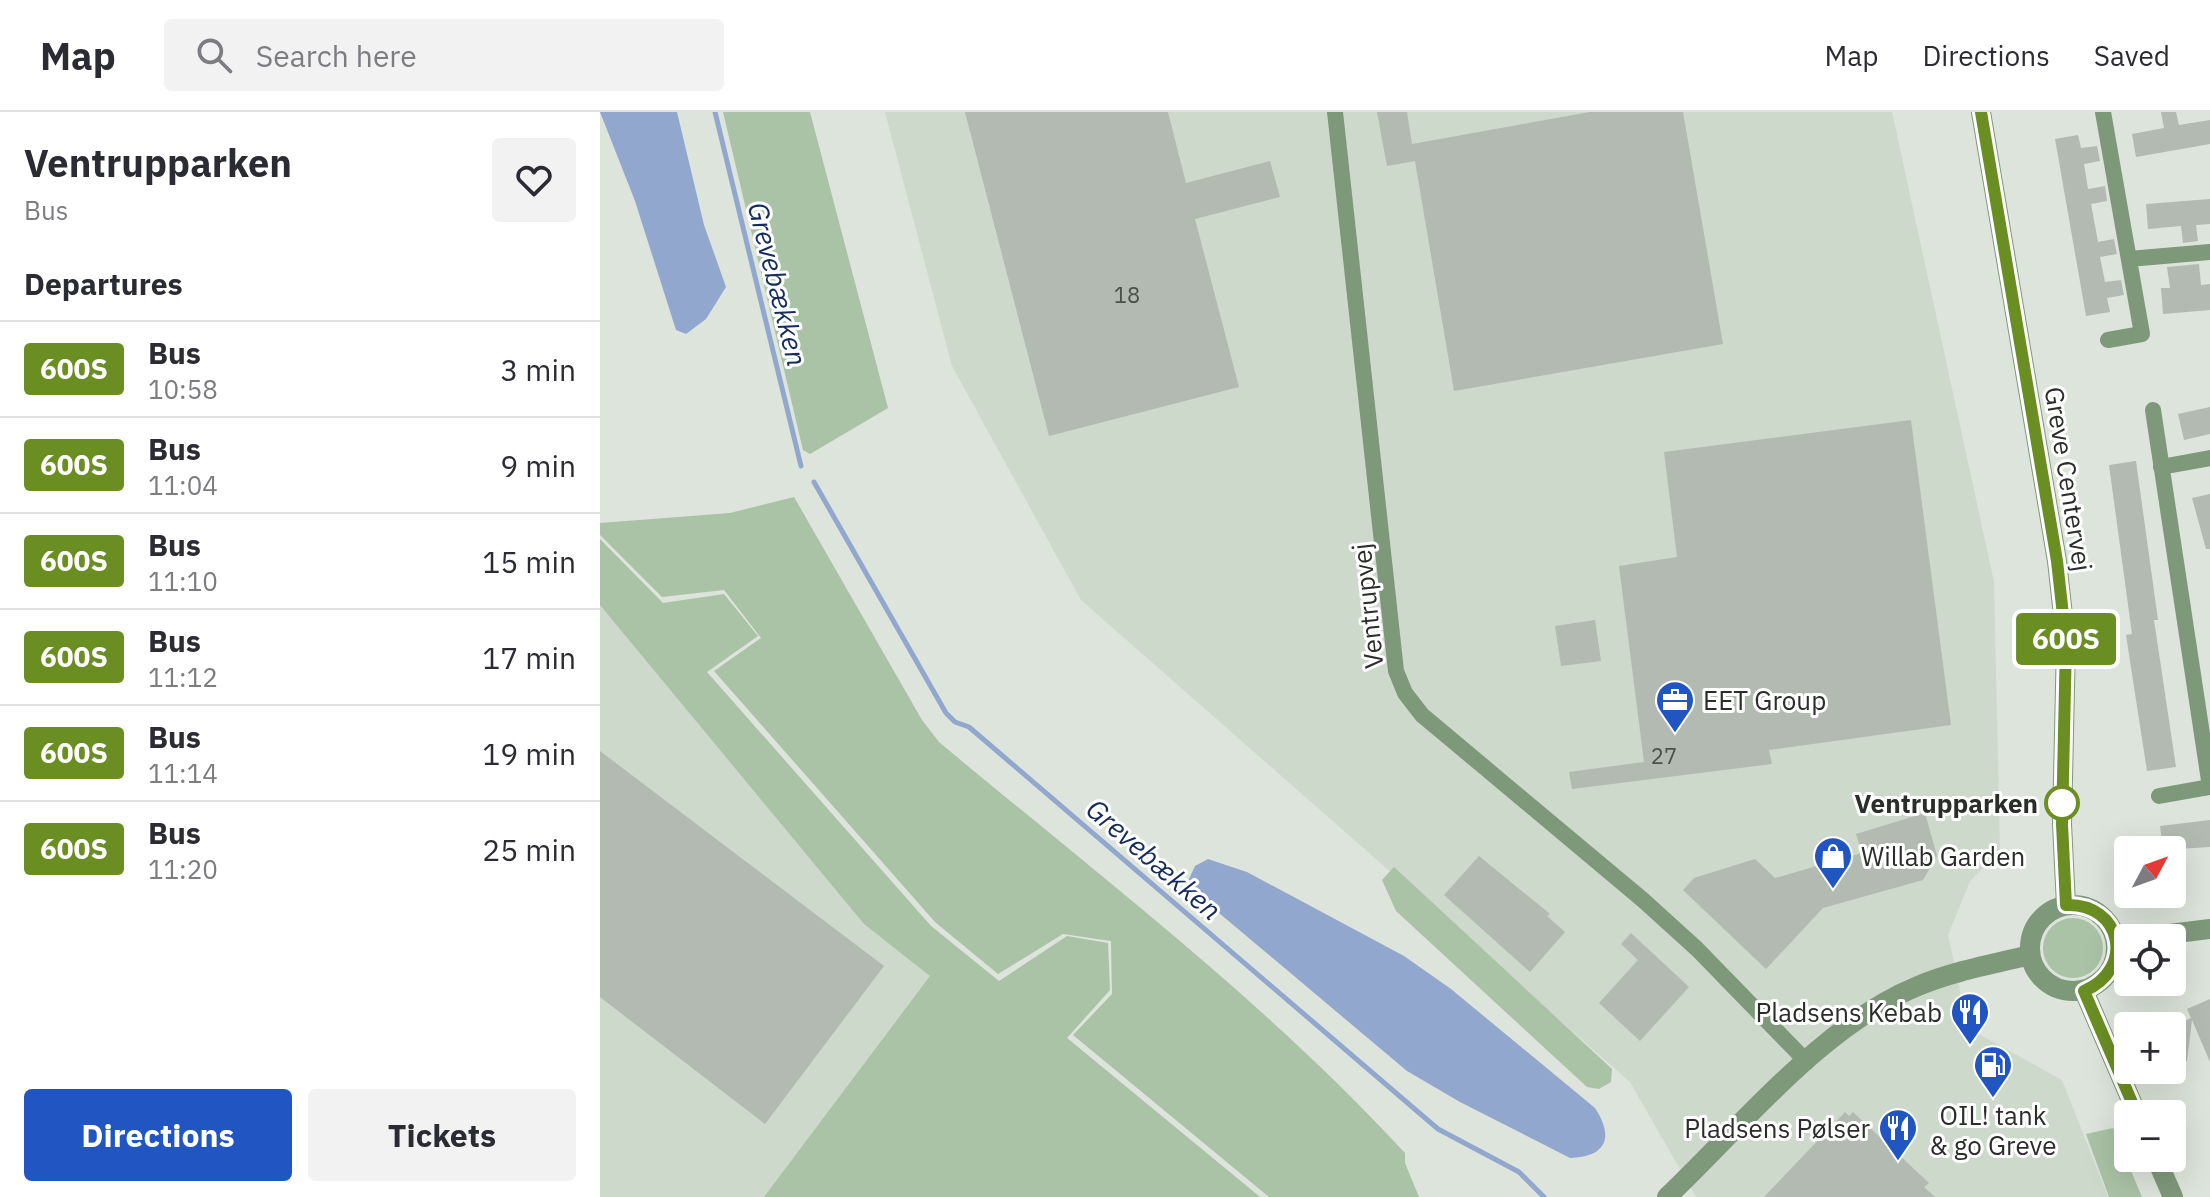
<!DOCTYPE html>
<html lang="en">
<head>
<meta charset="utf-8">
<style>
	:root { --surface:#fff; --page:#f2f2f3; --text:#2b2b33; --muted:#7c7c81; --line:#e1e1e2; --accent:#2155c2 }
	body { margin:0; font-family:"IBM Plex Sans",sans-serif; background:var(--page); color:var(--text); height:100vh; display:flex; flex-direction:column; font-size:30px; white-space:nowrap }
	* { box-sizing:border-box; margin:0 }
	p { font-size:26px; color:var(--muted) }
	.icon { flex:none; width:44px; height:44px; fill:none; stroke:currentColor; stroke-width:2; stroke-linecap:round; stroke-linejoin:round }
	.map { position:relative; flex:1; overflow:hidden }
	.sheet { display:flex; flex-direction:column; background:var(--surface); width:600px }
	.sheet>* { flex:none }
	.badge { padding:0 16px; border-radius:6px; font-size:28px; line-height:52px }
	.needle { width:52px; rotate:49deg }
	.buttons { position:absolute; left:1514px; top:724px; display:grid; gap:16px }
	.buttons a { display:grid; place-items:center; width:72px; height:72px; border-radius:8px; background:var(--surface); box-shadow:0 8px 32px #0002; font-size:40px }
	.map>.badge { position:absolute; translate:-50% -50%; box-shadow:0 0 0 4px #fff }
	h2 { padding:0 24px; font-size:30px; line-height:72px }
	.round { display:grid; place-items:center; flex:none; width:84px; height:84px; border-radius:8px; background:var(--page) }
	.summary { display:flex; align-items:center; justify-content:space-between; height:136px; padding:0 24px }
	h1 { font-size:38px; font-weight:700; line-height:60px }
	.button { display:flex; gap:16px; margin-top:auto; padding:16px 24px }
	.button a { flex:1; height:92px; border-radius:8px; background:var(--accent); color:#fff; font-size:32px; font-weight:700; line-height:92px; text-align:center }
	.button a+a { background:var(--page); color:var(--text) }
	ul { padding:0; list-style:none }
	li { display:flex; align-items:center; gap:24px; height:96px; padding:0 24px; border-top:2px solid var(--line) }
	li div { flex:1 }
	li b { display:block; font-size:30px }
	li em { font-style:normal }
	li .badge { min-width:88px; font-weight:700; text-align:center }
	header { display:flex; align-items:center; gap:48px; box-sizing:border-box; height:112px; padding:0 40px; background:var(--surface); border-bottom:2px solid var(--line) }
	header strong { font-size:38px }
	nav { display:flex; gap:44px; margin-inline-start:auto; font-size:28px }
	.search { width:560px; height:72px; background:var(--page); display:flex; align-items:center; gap:20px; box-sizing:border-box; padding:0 28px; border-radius:8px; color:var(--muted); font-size:30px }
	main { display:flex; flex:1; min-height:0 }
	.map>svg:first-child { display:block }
</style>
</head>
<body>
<header>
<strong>Map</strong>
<div class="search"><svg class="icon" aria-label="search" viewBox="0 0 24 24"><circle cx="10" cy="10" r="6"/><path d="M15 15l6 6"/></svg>Search here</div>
<nav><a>Map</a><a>Directions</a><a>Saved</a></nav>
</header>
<main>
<section class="sheet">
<div class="summary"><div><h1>Ventrupparken</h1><p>Bus</p></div><a class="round"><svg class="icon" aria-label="heart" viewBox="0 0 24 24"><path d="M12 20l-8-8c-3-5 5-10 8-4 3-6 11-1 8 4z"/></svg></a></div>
<h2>Departures</h2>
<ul>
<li><span class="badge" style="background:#6b8e23;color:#fff">600S</span><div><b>Bus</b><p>10:58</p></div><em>3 min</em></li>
<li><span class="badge" style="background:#6b8e23;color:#fff">600S</span><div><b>Bus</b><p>11:04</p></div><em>9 min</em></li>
<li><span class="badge" style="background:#6b8e23;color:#fff">600S</span><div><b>Bus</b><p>11:10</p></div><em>15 min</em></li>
<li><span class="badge" style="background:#6b8e23;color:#fff">600S</span><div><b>Bus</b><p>11:12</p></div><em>17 min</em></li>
<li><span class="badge" style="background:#6b8e23;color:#fff">600S</span><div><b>Bus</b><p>11:14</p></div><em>19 min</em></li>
<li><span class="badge" style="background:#6b8e23;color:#fff">600S</span><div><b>Bus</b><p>11:20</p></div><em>25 min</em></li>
</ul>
<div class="button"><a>Directions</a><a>Tickets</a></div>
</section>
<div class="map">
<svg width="1610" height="1085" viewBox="0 0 1610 1085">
	<rect width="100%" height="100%" fill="#dde4db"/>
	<path fill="#cdd9cb" d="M 285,0 L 1292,0 L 1394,470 L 1400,739 L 1370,769 L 1348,823 L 1368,916 L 1462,968 L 1508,1085 L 1096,1085 L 1030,970 L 481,488 L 352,254 Z
		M 0,442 L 331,814 L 660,1085 L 0,1085 Z"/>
	<path fill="#aac2a6" d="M 123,0 L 210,0 L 288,296 L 210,342 L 203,338 Z
		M 194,385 L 322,608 L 339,630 C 498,763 665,889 805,1041 L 805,1051 L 819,1085 L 669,1085 L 473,923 L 512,882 L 511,829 L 463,822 L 398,862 L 335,810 L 114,559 L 161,526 L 124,478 L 62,485 L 0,423 L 0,411 L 130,401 Z
		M 0,427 L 63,491 L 124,482 L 158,524 L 107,560 L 331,814 L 399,869 L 467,824 L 508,831 L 510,878 L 467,926 L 660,1085 L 164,1085 L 330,864 L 264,812 L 0,493 Z
		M 794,755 L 1012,957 L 1011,970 L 999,977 L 987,975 L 796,799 L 782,768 Z
		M1443 836a30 30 0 1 1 60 0a30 30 0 1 1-60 0Z
		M 1513,1016 L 1542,1085 L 1509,1085 L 1486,1022 Z"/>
	<path fill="#92a7cd" d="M 0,0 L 77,0 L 104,113 L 126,175 L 106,207 L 86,222 L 76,218 L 35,89 Z
		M 608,747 L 647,760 L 804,844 L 851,877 L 995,996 C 1014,1025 1007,1045 970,1046 L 860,990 L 807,959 L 594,780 L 589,767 L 595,754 Z"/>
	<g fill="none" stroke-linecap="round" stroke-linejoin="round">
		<path stroke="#92a7cd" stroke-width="5" d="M 115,0 L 201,354
			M 214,370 L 346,601 L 355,610 L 369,615 L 838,1017 L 919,1060 L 944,1085"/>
	</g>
	<path fill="#b2bab1" d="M 365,0 L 568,0 L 586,71 L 670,49 L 680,85 L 595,107 L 639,275 L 449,324 Z
		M 777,0 L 807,0 L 812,32 L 990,0 L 1083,0 L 1123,232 L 854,279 L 815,49 L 787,54 Z
		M 1561,0 L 1576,0 L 1579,13 L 1610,8 L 1610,32 L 1536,45 L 1532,22 L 1564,16 Z
		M 1478,23 L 1481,36 L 1497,34 L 1500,49 L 1484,52 L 1488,77 L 1505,74 L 1507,89 L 1491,92 L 1498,130 L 1514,127 L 1517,142 L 1500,145 L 1505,170 L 1521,168 L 1524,183 L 1507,186 L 1510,200 L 1486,204 L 1455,27 Z
		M 1610,87 L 1610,112 L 1596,113 L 1598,129 L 1583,131 L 1581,114 L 1548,117 L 1546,92 Z
		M 1599,152 L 1601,173 L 1610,172 L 1610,198 L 1563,202 L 1561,176 L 1570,176 L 1567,155 Z
		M 1610,295 L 1610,322 L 1584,328 L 1578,302 Z
		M 1311,308 L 1351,613 L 1169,638 L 1172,652 L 972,677 L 969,660 L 1044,650 L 1019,454 L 1077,445 L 1064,340 Z
		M 1536,349 L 1558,508 L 1554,508 L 1576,655 L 1547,659 L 1526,523 L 1532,522 L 1509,353 Z
		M 1610,382 L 1610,437 L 1606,437 L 1592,386 Z
		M 995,508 L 1001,549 L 961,554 L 955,514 Z
		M 0,639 L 284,854 L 165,1012 L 0,885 Z
		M 1325,701 L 1337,744 L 1323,768 L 1223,796 L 1166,857 L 1083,778 L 1094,766 L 1155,747 L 1175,766 L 1262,741 L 1256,722 Z
		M 1610,708 L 1610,735 L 1563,738 L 1560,714 Z
		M 879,744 L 950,802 L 947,804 L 965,820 L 930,860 L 844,783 Z
		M 1031,821 L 1089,875 L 1040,929 L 999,891 L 1038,848 L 1021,832 Z
		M 1610,887 L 1610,950 L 1592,908 L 1587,949 L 1577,950 L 1572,947 L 1572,915 L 1591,906 L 1587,897 Z
		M 1245,1000 L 1249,1004 L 1253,1000 L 1329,1071 L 1324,1075 L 1335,1085 L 1164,1085 Z"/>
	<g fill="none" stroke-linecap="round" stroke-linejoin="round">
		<path stroke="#7e987a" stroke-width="16" d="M 735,0 L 796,559 L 805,581 L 822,603 L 1043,788 L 1097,837 L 1207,950
			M 1503,0 L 1542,222 L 1508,228
			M 1529,147 L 1610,140
			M 1553,298 L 1610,675
			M 1561,355 L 1610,346
			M 1559,684 L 1609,675"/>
		<path stroke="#7e987a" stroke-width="20" d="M 1381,0 L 1457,449 L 1466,530 L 1462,712 L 1466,793
			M1430 836a43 43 0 1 1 86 0a43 43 0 1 1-86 0Z
			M 1537,826 L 1610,817
			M 1484,879 L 1537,1002
			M 1556,1046 L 1573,1085
			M 1067,1085 C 1141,1015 1222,913 1318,874 C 1354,859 1393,852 1430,843"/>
	</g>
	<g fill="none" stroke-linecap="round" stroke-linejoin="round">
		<defs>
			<path id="line" d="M 1381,0 L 1457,449 L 1466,530 L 1462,712 L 1466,793 C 1522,791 1536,857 1484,879 L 1537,1002"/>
		</defs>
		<use href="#line" stroke="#fff" stroke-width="18"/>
		<use href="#line" stroke="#6b8e23" stroke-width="12"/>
	</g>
	<defs>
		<symbol id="office-pin" viewBox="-11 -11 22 30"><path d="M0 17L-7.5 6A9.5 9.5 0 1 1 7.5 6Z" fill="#2155c2" stroke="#fff"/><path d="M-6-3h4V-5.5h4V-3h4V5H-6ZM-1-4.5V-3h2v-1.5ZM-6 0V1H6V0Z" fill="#fff"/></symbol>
		<symbol id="shop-pin" viewBox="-11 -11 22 30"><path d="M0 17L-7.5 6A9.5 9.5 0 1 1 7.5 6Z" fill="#2155c2" stroke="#fff"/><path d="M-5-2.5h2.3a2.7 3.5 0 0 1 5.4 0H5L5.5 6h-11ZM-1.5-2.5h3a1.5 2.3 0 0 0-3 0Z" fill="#fff"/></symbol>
		<symbol id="restaurant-pin" viewBox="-11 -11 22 30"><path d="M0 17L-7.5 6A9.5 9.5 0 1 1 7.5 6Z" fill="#2155c2" stroke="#fff"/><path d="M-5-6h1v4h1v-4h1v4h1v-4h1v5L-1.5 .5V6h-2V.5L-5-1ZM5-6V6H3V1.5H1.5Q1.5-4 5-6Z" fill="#fff"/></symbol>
		<symbol id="fuel-pin" viewBox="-11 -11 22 30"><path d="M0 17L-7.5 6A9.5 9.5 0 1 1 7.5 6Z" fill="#2155c2" stroke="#fff"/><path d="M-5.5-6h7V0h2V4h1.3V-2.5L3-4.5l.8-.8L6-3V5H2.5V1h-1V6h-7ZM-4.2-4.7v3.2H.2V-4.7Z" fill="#fff"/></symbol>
	</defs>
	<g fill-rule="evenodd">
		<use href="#office-pin" x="1053" y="566" width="44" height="60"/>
		<use href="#shop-pin" x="1211" y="722" width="44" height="60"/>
		<use href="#restaurant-pin" x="1348" y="878" width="44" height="60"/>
		<use href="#fuel-pin" x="1371" y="931" width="44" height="60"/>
		<use href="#restaurant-pin" x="1276" y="994" width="44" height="60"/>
	</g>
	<circle fill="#fff" stroke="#6b8e23" stroke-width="4" cx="1462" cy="691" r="16"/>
	<g text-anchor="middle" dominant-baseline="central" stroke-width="6" stroke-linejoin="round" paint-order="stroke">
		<g font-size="22" fill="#4c504c">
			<text x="527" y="182">18</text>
			<text x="1064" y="643">27</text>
		</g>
		<g font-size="26" fill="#2a2d2a" stroke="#fff">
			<text transform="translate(1469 367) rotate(81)">Greve Centervej</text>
			<text transform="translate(767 494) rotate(-96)">Ventrupvej</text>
		</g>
		<g font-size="26" fill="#2a2d2a" stroke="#fff" text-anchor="start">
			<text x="1103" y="588">EET Group</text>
			<text x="1261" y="744">Willab Garden</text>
			<text x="1342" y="900" text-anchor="end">Pladsens Kebab</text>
			<text x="1393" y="1003" text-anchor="middle">OIL! tank<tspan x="1393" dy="30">&amp; go Greve</tspan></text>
			<text x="1270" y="1016" text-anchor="end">Pladsens Pølser</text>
		</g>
		<g font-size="26" font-weight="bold" fill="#2a2d2a" stroke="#fff" text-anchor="end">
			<text x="1438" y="691">Ventrupparken</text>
		</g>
		<g font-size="28" font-style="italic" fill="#142c5b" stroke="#fff">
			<text transform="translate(178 172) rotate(76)">Grevebækken</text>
			<text transform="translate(554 747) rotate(41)">Grevebækken</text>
		</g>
	</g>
</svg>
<div class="buttons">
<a><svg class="needle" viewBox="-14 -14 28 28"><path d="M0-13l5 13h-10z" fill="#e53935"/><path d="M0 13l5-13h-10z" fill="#7c7c81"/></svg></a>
<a><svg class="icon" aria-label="locate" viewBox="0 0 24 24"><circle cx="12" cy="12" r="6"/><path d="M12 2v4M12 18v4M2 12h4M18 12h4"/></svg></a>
<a>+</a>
<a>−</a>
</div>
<b class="badge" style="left:1466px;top:527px;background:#6b8e23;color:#fff">600S</b>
</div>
</main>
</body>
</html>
